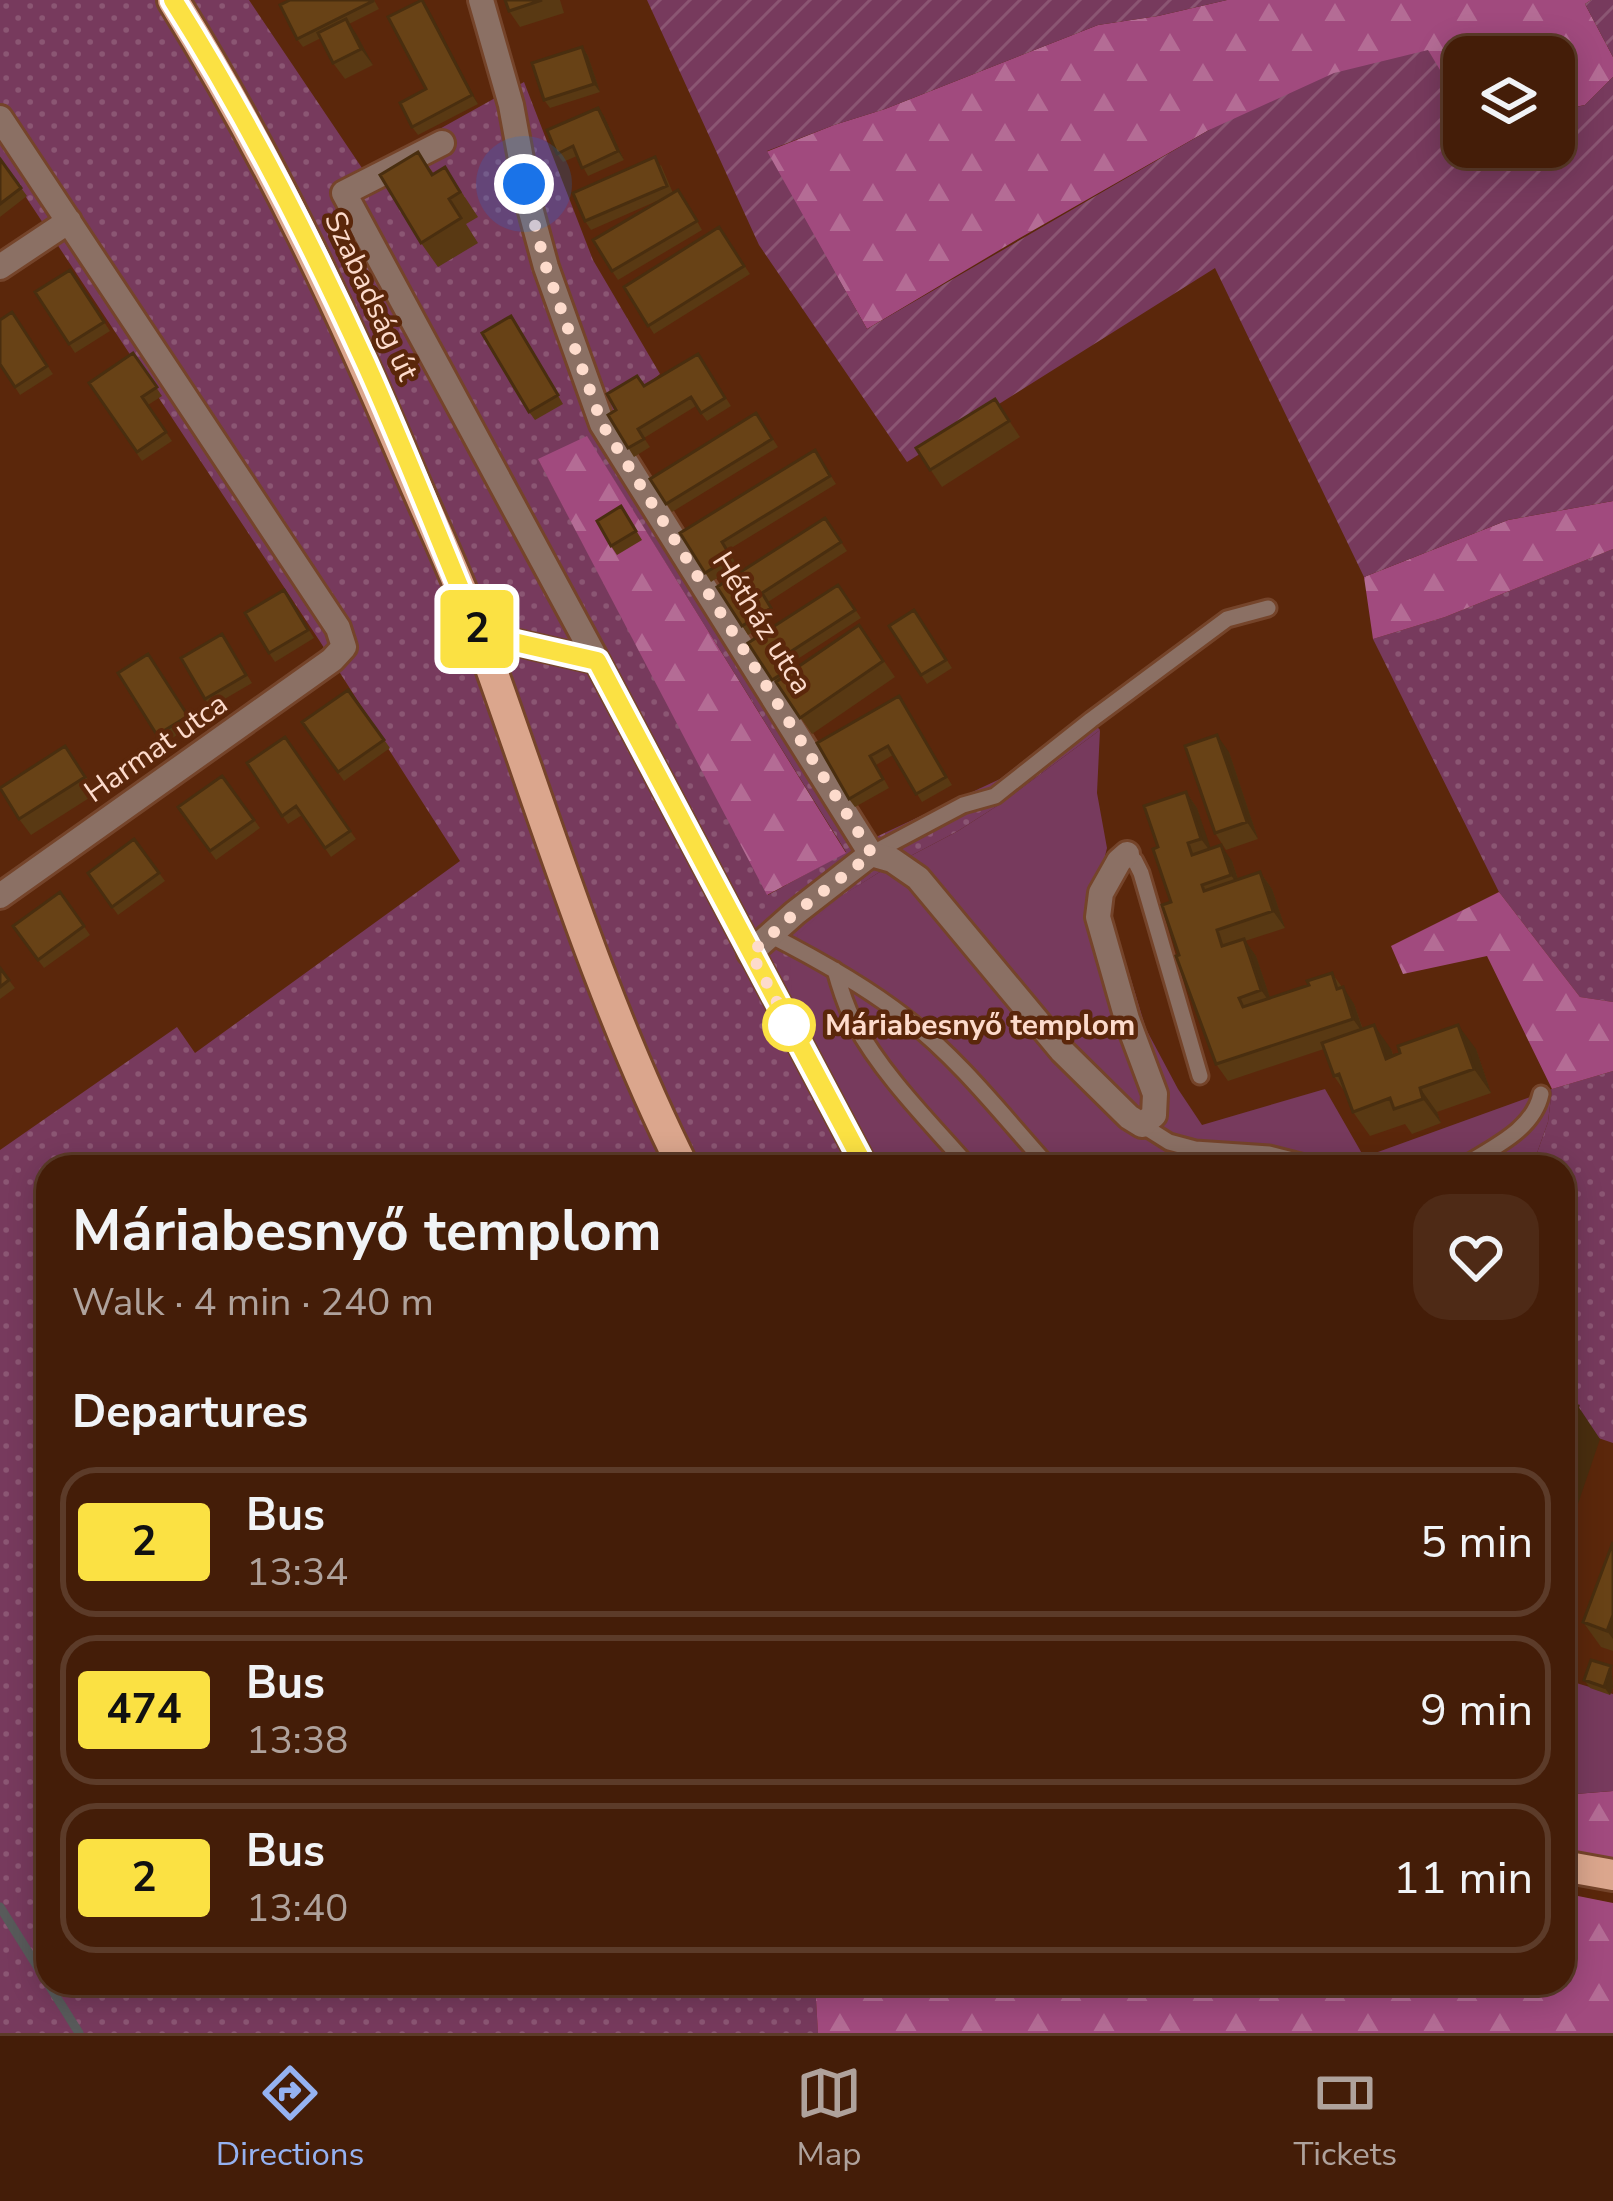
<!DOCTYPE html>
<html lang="en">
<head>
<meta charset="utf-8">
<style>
	:root { --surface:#441d08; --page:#4e2a16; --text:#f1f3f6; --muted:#afa29c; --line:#5c3b29; --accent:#95b2f1 }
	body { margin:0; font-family:"Nunito Sans",sans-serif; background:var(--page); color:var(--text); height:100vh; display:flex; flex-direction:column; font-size:45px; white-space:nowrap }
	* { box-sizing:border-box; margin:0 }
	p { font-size:39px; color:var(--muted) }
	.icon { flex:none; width:66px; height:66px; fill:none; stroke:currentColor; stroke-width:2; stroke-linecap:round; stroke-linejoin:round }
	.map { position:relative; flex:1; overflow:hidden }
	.side { position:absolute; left:36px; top:1155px; width:1539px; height:840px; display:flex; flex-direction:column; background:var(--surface); border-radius:36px; box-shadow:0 6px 30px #0003,0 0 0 3px var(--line) }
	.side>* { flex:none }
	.badge { padding:0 24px; border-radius:9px; font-size:42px; line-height:78px }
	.buttons { position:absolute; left:1443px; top:36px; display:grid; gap:24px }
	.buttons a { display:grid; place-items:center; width:132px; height:132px; border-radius:24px; background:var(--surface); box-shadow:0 6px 30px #0003,0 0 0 3px var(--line); font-size:60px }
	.you { position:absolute; width:60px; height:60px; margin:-30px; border:9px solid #fff; border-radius:50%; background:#1a73e8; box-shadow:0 0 0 18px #1a73e833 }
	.map>.badge { position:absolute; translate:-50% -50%; box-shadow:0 0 0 6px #fff }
	h2 { padding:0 36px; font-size:45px; line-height:108px }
	.round { display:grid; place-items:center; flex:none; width:126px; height:126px; border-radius:36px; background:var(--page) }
	.summary { display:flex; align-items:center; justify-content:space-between; height:204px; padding:0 36px }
	h1 { font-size:57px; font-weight:700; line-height:90px }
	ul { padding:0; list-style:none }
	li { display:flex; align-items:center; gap:36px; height:150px; margin:0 24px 18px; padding:0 12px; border:6px solid var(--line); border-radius:36px }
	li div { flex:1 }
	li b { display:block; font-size:45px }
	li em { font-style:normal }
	li .badge { min-width:132px; font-weight:700; text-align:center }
	.tab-bar { display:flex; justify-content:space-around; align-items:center; height:168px; border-top:3px solid var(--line); background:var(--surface); font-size:33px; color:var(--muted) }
	.tab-bar a { display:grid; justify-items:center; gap:6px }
	.tab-bar .current { color:var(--accent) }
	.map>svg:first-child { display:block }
</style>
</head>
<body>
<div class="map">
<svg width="1613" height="2033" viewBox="0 0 1613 2033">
	<defs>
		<pattern id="grass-dots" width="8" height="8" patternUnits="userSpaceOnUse" patternTransform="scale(3)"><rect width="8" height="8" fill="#773a5d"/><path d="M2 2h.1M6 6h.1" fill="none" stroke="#8b5673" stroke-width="1.8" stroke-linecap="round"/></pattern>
		<pattern id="forest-firs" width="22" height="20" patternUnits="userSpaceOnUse" patternTransform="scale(3)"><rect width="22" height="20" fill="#a14a7e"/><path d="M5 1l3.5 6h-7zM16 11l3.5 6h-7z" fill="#b46c95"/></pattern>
		<pattern id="garden-furrows" width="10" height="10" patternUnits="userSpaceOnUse" patternTransform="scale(3)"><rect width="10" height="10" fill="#773a5d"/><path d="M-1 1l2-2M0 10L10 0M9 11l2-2" fill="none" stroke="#8b5673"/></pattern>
	</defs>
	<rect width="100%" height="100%" fill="#5b270b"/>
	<path fill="url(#grass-dots)" fill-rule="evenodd" d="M 0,0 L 249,0 L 364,171 L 524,82 L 593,260 L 660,374 L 607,417 L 876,837 L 1000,779 L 1085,713 L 1100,730 L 1000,804 L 958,831 L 878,873 L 839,898 L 798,935 L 792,998 L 879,1167 L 48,1167 L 48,1983 L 815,1983 L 818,2033 L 0,2033 L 0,1150 L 177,1027 L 195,1053 L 460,861 L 319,640 L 0,158 ZM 587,437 L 846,852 L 768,895 L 539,460 Z
		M 1613,549 L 1613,1002 L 1580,997 L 1499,892 L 1373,639 L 1445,617 Z
		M 1613,1071 L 1613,1443 L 1563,1426 L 1563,1167 L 1532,1167 L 1548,1122 L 1552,1089 Z"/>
	<path fill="url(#forest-firs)" d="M 1227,0 L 1591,0 L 1585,4 L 1613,57 L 1613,77 L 1585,105 L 1554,111 L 1554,57 L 1464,57 L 1464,97 L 1454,93 L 1209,130 L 1018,239 L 867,329 L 766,152 L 834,125 L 885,109 L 1098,25 L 1158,16 Z
		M 587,436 L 846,853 L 767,895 L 538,459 Z
		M 1613,501 L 1613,549 L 1445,617 L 1373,639 L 1364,577 L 1508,520 Z
		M 1499,892 L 1580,997 L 1613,1002 L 1613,1071 L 1552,1089 L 1487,956 L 1403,974 L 1391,946 Z
		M 1613,1791 L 1613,1859 L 1563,1849 L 1563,1795 Z
		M 1563,1893 L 1613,1903 L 1613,2033 L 818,2033 L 815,1983 L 1563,1983 Z"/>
	<path fill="#773a5d" d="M 1100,730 L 1097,793 L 1107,848 L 1100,877 L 1146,1029 L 1178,1089 L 1202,1125 L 1325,1089 L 1364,1157 L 1552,1089 L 1548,1122 L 1532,1167 L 879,1167 L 792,998 L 790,958 L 798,934 L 838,898 L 878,873 L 958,831 L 1000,804 Z
		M 1563,1679 L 1613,1694 L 1613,1791 L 1563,1795 Z"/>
	<path fill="url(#garden-furrows)" d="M 647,0 L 1227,0 L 1158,16 L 1098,25 L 885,109 L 834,125 L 767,151 L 867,329 L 1209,130 L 1334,73 L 1428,50 L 1454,93 L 1464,97 L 1464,147 L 1554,147 L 1554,112 L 1585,105 L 1613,77 L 1613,501 L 1508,520 L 1364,577 L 1215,268 L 907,462 L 759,245 Z
		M 1591,0 L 1613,0 L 1613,57 L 1585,4 Z"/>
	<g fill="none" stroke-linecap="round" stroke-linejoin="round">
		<path stroke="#585a5a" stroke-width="9" d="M 0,1907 L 79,2033"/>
		<defs>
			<path id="lane" d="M 871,854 L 963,805 L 995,796 L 1091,720 L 1227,619 L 1268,608
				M 1127,854 L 1135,861 L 1141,873 L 1200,1076
				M 770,935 C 817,959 864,985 906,1018 C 960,1060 1004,1117 1049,1167
				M 835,970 C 840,988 846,1007 855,1024 C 884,1077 930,1122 969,1167
				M 1142,1125 L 1169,1142 L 1195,1149 L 1269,1154 L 1320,1167
				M 1462,1167 C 1491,1148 1533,1131 1541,1094"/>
			<path id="street" d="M 481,0 L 511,105 L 530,208 L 546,267 L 602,424 L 871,854
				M 0,118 L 338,628 L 344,647 L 332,660 L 0,896
				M 442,143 L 344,193 L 597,661 L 865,1167
				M 0,267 L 69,221
				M 479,634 L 597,661
				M 871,854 L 892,860 L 918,878 L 1062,1051 L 1129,1117 L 1142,1125 L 1154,1115 L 1155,1094 L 1127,1019 L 1098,917 L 1101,893 L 1119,861 L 1127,854
				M 750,953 L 795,913 L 871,854"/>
			<path id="primary" d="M 173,0 C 267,152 341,308 410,472 C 434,528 460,583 481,640 C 545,816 599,999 683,1167
				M 1563,1866 L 1613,1875"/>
		</defs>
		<use href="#lane" stroke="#75442a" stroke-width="21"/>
		<use href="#street" stroke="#75442a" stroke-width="30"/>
		<use href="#primary" stroke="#75442a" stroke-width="36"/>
		<use href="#lane" stroke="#8b7064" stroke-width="15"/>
		<use href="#street" stroke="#8b7064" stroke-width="24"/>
		<use href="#primary" stroke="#dba68d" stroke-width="30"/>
	</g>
	<path fill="#593913" d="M 374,0 L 379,9 L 349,24 L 373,65 L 345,79 L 333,63 L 321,38 L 303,47 L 297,39 Z
		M 422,0 L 478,104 L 418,135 L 412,127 L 426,89 Z
		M 505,0 L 560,0 L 564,13 L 520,27 L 509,11 Z
		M 582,47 L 588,56 L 600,92 L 550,108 L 544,100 Z
		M 598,108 L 604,116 L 624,160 L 588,176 L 577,156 L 563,162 L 557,154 Z
		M 418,152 L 434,174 L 445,167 L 478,217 L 466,224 L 478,243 L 438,267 L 421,243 Z
		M 0,159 L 27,196 L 0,217 Z
		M 661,165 L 673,193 L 684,198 L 702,230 L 618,280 L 612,271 L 666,197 L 591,230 L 585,221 Z
		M 719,227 L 750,274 L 654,334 L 624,287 Z
		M 70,270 L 110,331 L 75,353 L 35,292 Z
		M 12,312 L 53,374 L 20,395 L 0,364 Z
		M 511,316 L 563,404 L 535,420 L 529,412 Z
		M 133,353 L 162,396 L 148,405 L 172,441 L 142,461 L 89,383 Z
		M 698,354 L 731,406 L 707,421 L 696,406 L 644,438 L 650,447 L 634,457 L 608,415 L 644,386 Z
		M 995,399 L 1020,437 L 942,487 L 916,448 Z
		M 756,413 L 778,447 L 672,512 L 650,479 Z
		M 815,450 L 836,484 L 728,550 L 737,565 L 711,582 L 680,533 Z
		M 621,506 L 642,540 L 617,555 L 611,546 Z
		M 825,518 L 847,551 L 768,602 L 777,616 L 748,635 L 717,587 Z
		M 838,585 L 861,618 L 790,664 L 793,670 L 859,625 L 895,677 L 812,734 L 748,643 Z
		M 284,590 L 314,638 L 275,662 L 269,653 Z
		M 914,610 L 952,668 L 927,684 L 889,626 Z
		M 222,634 L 252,683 L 211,707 L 205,699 Z
		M 148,654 L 194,724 L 163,744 L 118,673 Z
		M 348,690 L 390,748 L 344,781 L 302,722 Z
		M 899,696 L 952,785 L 922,802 L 893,755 L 876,765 L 889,788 L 855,807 L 849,799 Z
		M 285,737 L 356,839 L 331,857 L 302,815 L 288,824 L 247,763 Z
		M 65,746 L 97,793 L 31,835 L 19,819 Z
		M 1229,752 L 1258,839 L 1226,850 L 1215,833 Z
		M 222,776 L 260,828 L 216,860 L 178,807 Z
		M 1186,792 L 1197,808 L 1210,848 L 1232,861 L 1238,879 L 1260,872 L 1272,889 L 1285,928 L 1245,941 L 1256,956 L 1270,998 L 1309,985 L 1332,973 L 1354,1004 L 1363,1029 L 1391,1049 L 1394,1056 L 1476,1049 L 1491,1093 L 1437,1112 L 1441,1123 L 1412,1134 L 1405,1124 L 1370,1136 L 1353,1112 L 1347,1095 L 1334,1076 L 1324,1049 L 1228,1081 L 1216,1064 L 1179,955 L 1171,902 L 1158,847 Z
		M 134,839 L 165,881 L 118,915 L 88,873 Z
		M 60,892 L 90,935 L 44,968 L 13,926 Z
		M 0,968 L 15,988 L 0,999 Z
		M 1613,1542 L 1613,1651 L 1601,1647 L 1583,1622 Z
		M 1611,1666 L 1613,1687 L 1610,1695 L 1590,1688 L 1584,1680 Z"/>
	<path fill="#492e0f" d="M 422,0 L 428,8 L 478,104 L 472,95 Z
		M 346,19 L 357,35 L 373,65 L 361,49 Z
		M 582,47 L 588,56 L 600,92 L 594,84 Z
		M 598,108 L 604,116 L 624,160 L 618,151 Z
		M 1217,735 L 1229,752 L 1258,839 L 1247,822 Z
		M 1186,792 L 1197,808 L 1213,855 L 1201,839 Z
		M 1221,845 L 1232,861 L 1242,892 L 1231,875 Z
		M 1260,872 L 1272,889 L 1285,928 L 1273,911 Z
		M 1244,939 L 1256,956 L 1273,1007 L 1261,990 Z
		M 1343,987 L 1354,1004 L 1365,1036 L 1353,1019 Z
		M 1374,1025 L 1391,1049 L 1403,1083 L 1386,1059 Z
		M 1458,1025 L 1476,1049 L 1491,1093 L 1474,1069 Z
		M 1420,1088 L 1437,1112 L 1441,1123 L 1423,1099 Z
		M 1578,1406 L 1600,1439 L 1563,1548 L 1563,1449 Z
		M 1613,1615 L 1613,1639 L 1607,1631 Z
		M 1611,1666 L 1613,1687 L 1610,1695 L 1604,1687 Z"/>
	<path fill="#684216" stroke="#492e0f" stroke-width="3" d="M 290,0 L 373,0 L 373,1 L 297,39 L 280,5 Z
		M 422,0 L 472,95 L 412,127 L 400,103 L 426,89 L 388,17 Z
		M 505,0 L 542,0 L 509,11 Z
		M 346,19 L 361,49 L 333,63 L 318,33 Z
		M 582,47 L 594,84 L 544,100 L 532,63 Z
		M 598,108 L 618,151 L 582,168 L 573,146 L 557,154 L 547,130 Z
		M 418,152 L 432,175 L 445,167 L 460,192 L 449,199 L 461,218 L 421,243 L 380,175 Z
		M 655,157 L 667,186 L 585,221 L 573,193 Z
		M 0,159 L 21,188 L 0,204 Z
		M 678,190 L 697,221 L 612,271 L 593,240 Z
		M 719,227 L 744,266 L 648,326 L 624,287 Z
		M 70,270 L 104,322 L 69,344 L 35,292 Z
		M 12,312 L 47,366 L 15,387 L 0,364 L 0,320 Z
		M 511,316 L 558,395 L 529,412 L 482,333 Z
		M 133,353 L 157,387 L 142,397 L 166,432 L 137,452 L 89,383 Z
		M 698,354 L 725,398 L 701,413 L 691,397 L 638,429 L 644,439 L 628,448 L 608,415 L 616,410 L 607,394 L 637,376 L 644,386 Z
		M 995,399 L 1009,421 L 930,470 L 916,448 Z
		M 756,413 L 772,439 L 666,504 L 650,479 Z
		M 815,450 L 830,476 L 722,542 L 731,557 L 705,573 L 680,533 Z
		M 621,506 L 636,531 L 611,546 L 597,521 Z
		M 825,518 L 841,542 L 762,593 L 771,608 L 742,626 L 717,587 Z
		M 838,585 L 855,610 L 784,656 L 791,668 L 772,680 L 748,643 Z
		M 284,590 L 308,630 L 269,653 L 245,613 Z
		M 914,610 L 946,660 L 921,675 L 889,626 Z
		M 859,625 L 883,661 L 800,718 L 776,682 Z
		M 222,634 L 246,675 L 205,699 L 181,658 Z
		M 148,654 L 188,716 L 157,735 L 118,673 Z
		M 348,690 L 384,740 L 338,772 L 302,722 Z
		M 899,696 L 946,777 L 916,794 L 888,746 L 870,756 L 883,779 L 849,799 L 817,743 Z
		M 1217,735 L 1247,822 L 1215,833 L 1185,746 Z
		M 285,737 L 350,831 L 325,848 L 296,806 L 282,816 L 247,763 Z
		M 65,746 L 85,777 L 19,819 L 0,788 Z
		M 222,776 L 254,820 L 210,851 L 178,807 Z
		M 1186,792 L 1201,839 L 1188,843 L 1192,855 L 1221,845 L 1231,875 L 1202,885 L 1204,891 L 1260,872 L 1273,911 L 1217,930 L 1222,946 L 1244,939 L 1261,990 L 1239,998 L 1243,1007 L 1309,985 L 1307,981 L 1332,973 L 1337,989 L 1343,987 L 1353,1019 L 1216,1064 L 1176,956 L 1179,955 L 1162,905 L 1171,902 L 1153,849 L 1158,847 L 1144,806 Z
		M 134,839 L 159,873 L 112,907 L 88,873 Z
		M 60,892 L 84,926 L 38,960 L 13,926 Z
		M 0,968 L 9,980 L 0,987 Z
		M 1374,1025 L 1386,1059 L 1400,1053 L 1398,1046 L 1458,1025 L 1474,1069 L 1420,1088 L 1423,1099 L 1394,1109 L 1390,1098 L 1353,1112 L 1339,1074 L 1334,1076 L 1322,1043 Z
		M 1563,1401 L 1578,1406 L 1563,1449 Z
		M 1613,1542 L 1613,1615 L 1607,1631 L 1583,1622 Z
		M 1591,1660 L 1611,1666 L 1604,1687 L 1584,1680 Z"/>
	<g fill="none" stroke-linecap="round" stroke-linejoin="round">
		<defs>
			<path id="line" d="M 173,0 C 246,116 309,239 366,364 C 406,453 441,544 479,634 L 597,661 L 865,1167"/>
		</defs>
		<use href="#line" stroke="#fff" stroke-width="27"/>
		<use href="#line" stroke="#fbe143" stroke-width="18"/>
		<path stroke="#fddbcc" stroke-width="12" stroke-dasharray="0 21.6" d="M 524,184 L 546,267 L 602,424 L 872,854 L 795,913 L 751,953 L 789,1025"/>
	</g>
	<circle fill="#fff" stroke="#fbe143" stroke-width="6" cx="789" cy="1025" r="24"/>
	<g text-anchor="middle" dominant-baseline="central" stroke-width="9" stroke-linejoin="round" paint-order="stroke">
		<g font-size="30" fill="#fddbcc" stroke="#5b270b">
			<text transform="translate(371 296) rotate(65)">Szabadság út</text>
			<text transform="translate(762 623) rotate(58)">Hétház utca</text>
			<text transform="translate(156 748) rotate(-35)">Harmat utca</text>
		</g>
		<g font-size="30" font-weight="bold" fill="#fddbcc" stroke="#5b270b" text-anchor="start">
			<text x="825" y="1025">Máriabesnyő templom</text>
		</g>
	</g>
</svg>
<div class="buttons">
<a><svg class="icon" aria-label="layers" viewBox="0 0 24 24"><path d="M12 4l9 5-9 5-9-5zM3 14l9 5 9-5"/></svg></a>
</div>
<div class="you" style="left:524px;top:184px"></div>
<b class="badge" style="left:477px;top:629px;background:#fbe143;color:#111">2</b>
<section class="side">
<div class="summary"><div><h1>Máriabesnyő templom</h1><p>Walk · 4 min · 240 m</p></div><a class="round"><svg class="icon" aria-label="heart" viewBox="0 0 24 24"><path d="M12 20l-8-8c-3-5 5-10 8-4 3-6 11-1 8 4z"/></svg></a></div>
<h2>Departures</h2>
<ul>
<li><span class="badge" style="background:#fbe143;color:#111">2</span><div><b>Bus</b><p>13:34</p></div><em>5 min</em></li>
<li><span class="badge" style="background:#fbe143;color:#111">474</span><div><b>Bus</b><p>13:38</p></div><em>9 min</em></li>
<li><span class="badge" style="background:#fbe143;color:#111">2</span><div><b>Bus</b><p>13:40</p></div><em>11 min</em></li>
</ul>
</section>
</div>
<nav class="tab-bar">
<a class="current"><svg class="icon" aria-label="directions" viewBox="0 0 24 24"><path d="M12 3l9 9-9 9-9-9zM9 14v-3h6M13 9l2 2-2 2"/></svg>Directions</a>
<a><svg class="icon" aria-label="map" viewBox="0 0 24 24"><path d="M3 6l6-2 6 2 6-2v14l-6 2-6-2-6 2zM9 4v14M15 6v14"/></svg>Map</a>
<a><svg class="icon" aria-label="tickets" viewBox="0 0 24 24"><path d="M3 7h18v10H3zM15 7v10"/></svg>Tickets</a>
</nav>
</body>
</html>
